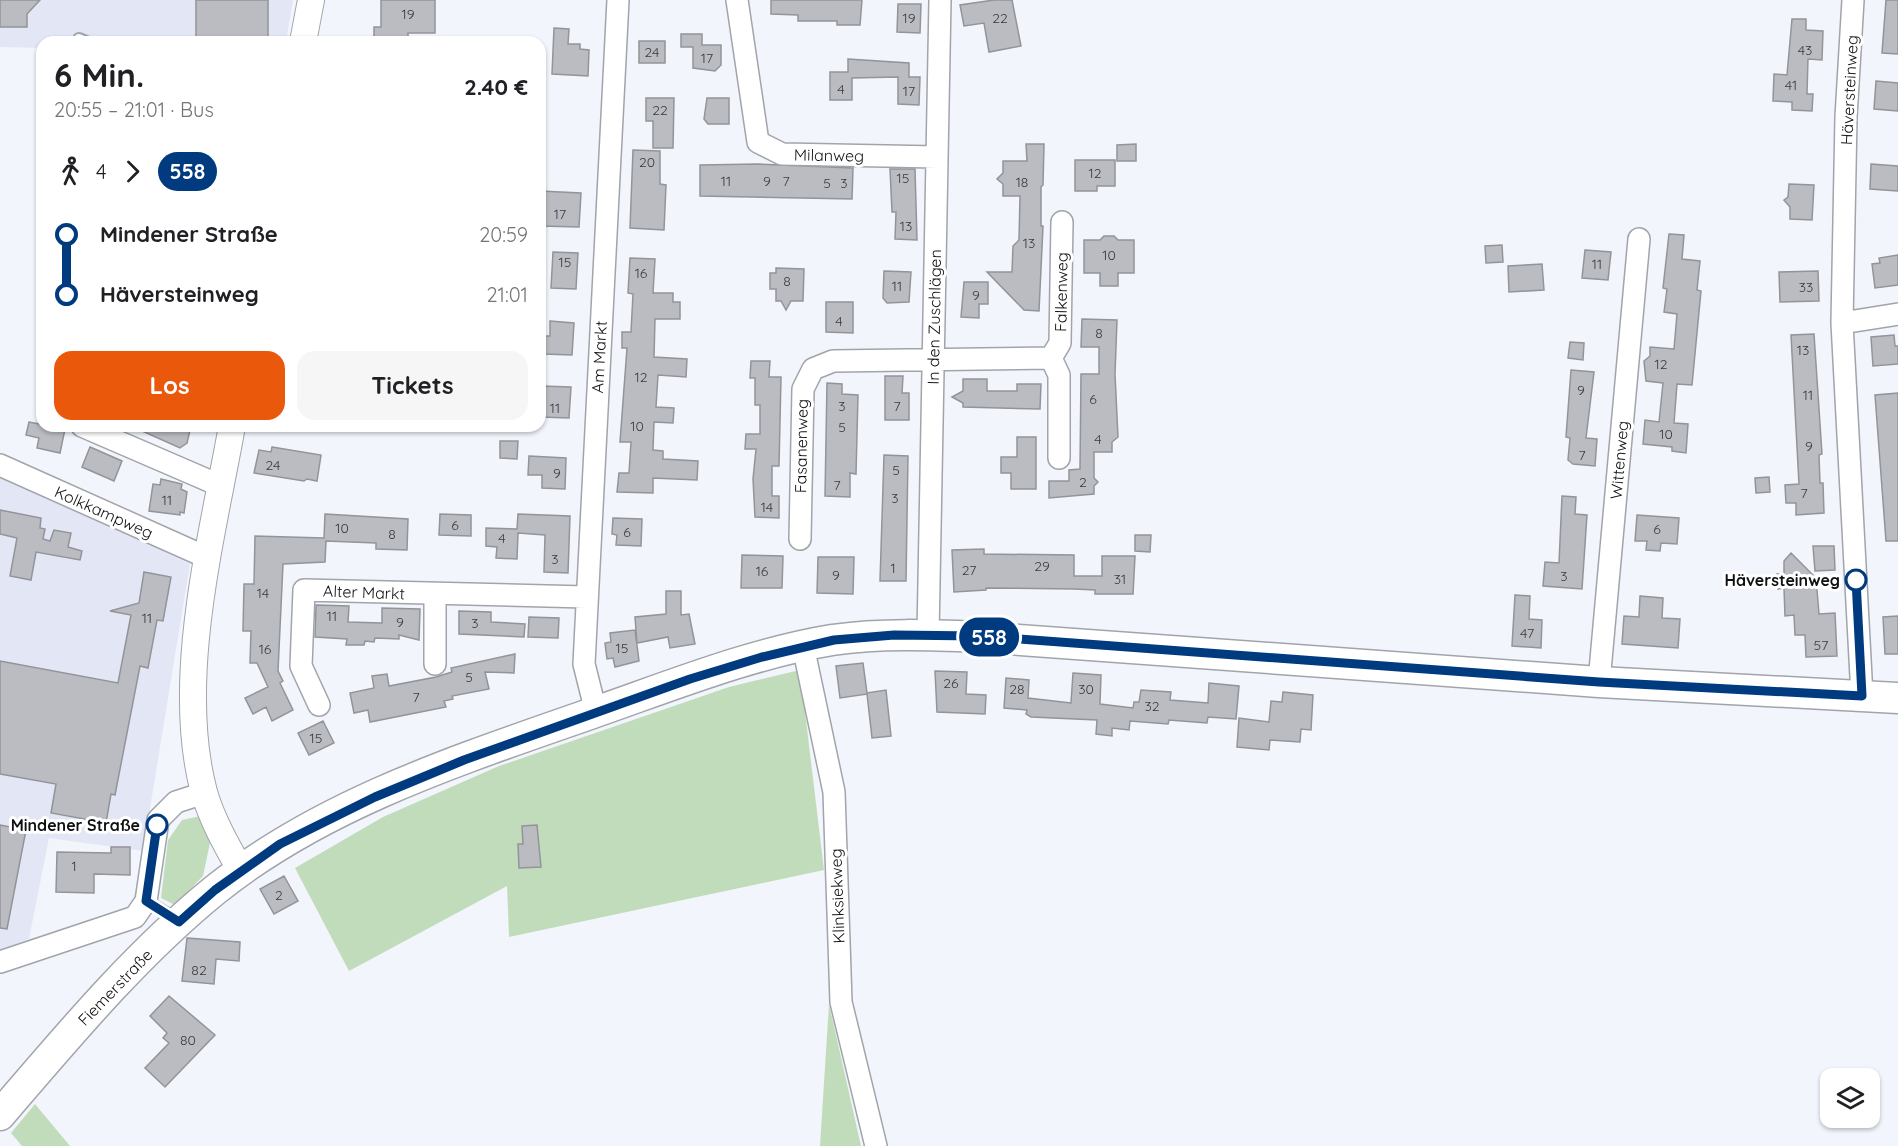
<!DOCTYPE html>
<html lang="de">
<head>
<meta charset="utf-8">
<style>
	:root { --surface:#fff; --page:#f6f6f6; --text:#202124; --muted:#757577; --accent:#ea580c }
	body { margin:0; font-family:Quicksand,sans-serif; background:var(--page); color:var(--text); height:100vh; display:flex; flex-direction:column; font-size:22px; white-space:nowrap }
	* { box-sizing:border-box; margin:0 }
	p { font-size:20px; color:var(--muted) }
	.icon { flex:none; width:33px; height:33px; fill:none; stroke:currentColor; stroke-width:2; stroke-linecap:round; stroke-linejoin:round }
	.map { position:relative; flex:1; overflow:hidden }
	.panel { position:absolute; left:36px; top:36px; width:510px; height:396px; display:flex; flex-direction:column; background:var(--surface); border-radius:18px; box-shadow:0 2px 4px #0004 }
	.panel>* { flex:none }
	.badge { padding:0 12px; border-radius:20px; font-size:21px; line-height:39px }
	.tools { position:absolute; left:1820px; top:1068px; display:grid; gap:12px }
	.tools a { display:grid; place-items:center; width:60px; height:60px; border-radius:12px; background:var(--surface); box-shadow:0 2px 4px #0004; font-size:30px }
	.map>.badge { position:absolute; translate:-50% -50%; box-shadow:0 0 0 3px #fff }
	.legs { display:flex; align-items:center; gap:9px; height:66px; padding:0 18px; font-size:20px }
	.legs p { margin-inline-start:auto }
	.summary { display:flex; align-items:center; justify-content:space-between; height:102px; padding:0 18px }
	h1 { font-size:33px; font-weight:700; line-height:45px }
	.primary-button { display:flex; gap:12px; margin-top:auto; padding:12px 18px }
	.primary-button a { flex:1; height:69px; border-radius:18px; background:var(--accent); color:#fff; font-size:24px; font-weight:700; line-height:69px; text-align:center }
	.primary-button a+a { background:var(--page); color:var(--text) }
	ul { padding:0 18px; list-style:none }
	li { display:flex; align-items:center; gap:21px; height:60px; font-size:22px }
	li i { display:grid; place-items:center; width:9px; height:100%; margin:0 8px; background:currentColor }
	li i::after { content:''; width:15px; height:15px; margin:-8px; border:4px solid; border-radius:50%; background:var(--surface) }
	li p { margin-inline-start:auto }
	li:first-child i { background:linear-gradient(#0000 50%,currentColor 0) }
	li:last-child i { background:linear-gradient(currentColor 50%,#0000 0) }
	.map>svg:first-child { display:block }
</style>
</head>
<body>
<div class="map">
<svg width="1898" height="1146" viewBox="0 0 1898 1146">
	<rect width="100%" height="100%" fill="#f2f5fb"/>
	<path fill="#e3e7f5" d="M 0,0 L 293,0 L 286,42 L 42,42 L 42,48 L 0,47 Z
		M 0,473 L 190,564 L 143,851 L 49,838 L 29,939 L 0,949 Z"/>
	<path fill="#c1dcba" d="M 800,670 L 824,870 L 509,937 L 507,886 L 349,971 L 295,868 L 383,817 L 499,766 L 729,687 Z
		M 201,816 L 210,843 L 203,876 L 175,905 L 161,898 L 168,840 L 182,820 Z
		M 829,1004 L 861,1146 L 820,1146 Z
		M 35,1104 L 70,1146 L 22,1146 L 11,1133 Z"/>
	<path fill="#babcc2" stroke="#92949a" stroke-width="1.5" d="M 0,0 L 40,0 L 27,14 L 27,27 L 0,27 Z
		M 196,0 L 268,0 L 268,42 L 196,42 Z
		M 381,0 L 435,0 L 435,33 L 408,33 L 408,42 L 374,42 L 374,27 L 381,27 Z
		M 771,0 L 862,0 L 860,25 L 837,25 L 837,21 L 798,21 L 798,15 L 771,14 Z
		M 994,0 L 1012,0 L 1021,46 L 989,52 L 984,23 L 964,26 L 960,5 Z
		M 1886,0 L 1898,0 L 1898,54 L 1882,53 Z
		M 898,4 L 921,4 L 920,33 L 897,32 Z
		M 1792,19 L 1806,19 L 1806,30 L 1823,31 L 1822,60 L 1808,59 L 1807,94 L 1813,94 L 1812,111 L 1792,110 L 1792,102 L 1773,101 L 1774,74 L 1787,75 Z
		M 554,28 L 569,29 L 568,44 L 580,44 L 580,49 L 589,50 L 588,76 L 552,74 Z
		M 681,34 L 702,34 L 702,45 L 721,45 L 721,65 L 715,71 L 693,68 L 693,47 L 681,47 Z
		M 639,41 L 665,41 L 665,63 L 639,63 Z
		M 848,59 L 909,63 L 909,77 L 920,77 L 919,105 L 898,104 L 898,77 L 852,78 L 852,100 L 830,100 L 830,72 L 848,72 Z
		M 1876,81 L 1898,83 L 1898,111 L 1874,109 Z
		M 646,98 L 674,98 L 673,148 L 653,148 L 653,121 L 646,121 Z
		M 707,98 L 729,98 L 729,124 L 708,124 L 704,119 Z
		M 1026,144 L 1044,144 L 1043,185 L 1041,187 L 1041,226 L 1043,226 L 1039,311 L 1024,310 L 987,272 L 1012,272 L 1013,246 L 1019,240 L 1020,196 L 1003,196 L 1003,184 L 997,179 L 1003,173 L 1003,161 L 1027,161 Z
		M 1136,144 L 1136,161 L 1117,161 L 1117,145 Z
		M 633,150 L 660,151 L 660,184 L 666,185 L 664,230 L 630,228 Z
		M 1075,160 L 1115,160 L 1115,186 L 1097,186 L 1097,191 L 1075,191 Z
		M 758,164 L 853,168 L 852,199 L 700,196 L 700,165 Z
		M 1871,164 L 1898,166 L 1898,191 L 1870,189 Z
		M 890,169 L 915,169 L 917,240 L 895,239 L 896,212 L 892,212 Z
		M 1789,184 L 1814,185 L 1812,220 L 1790,219 L 1790,207 L 1784,200 L 1788,197 Z
		M 540,191 L 581,193 L 579,227 L 540,226 Z
		M 1669,234 L 1684,235 L 1682,259 L 1700,261 L 1697,290 L 1701,291 L 1692,385 L 1677,384 L 1674,423 L 1688,424 L 1686,453 L 1672,451 L 1672,447 L 1643,444 L 1645,420 L 1659,422 L 1663,383 L 1646,381 L 1644,361 L 1650,356 L 1650,347 L 1674,349 L 1677,314 L 1664,312 L 1667,289 L 1663,288 Z
		M 1104,236 L 1114,236 L 1118,240 L 1134,240 L 1134,273 L 1118,273 L 1118,286 L 1100,286 L 1100,273 L 1084,273 L 1084,240 L 1100,240 Z
		M 1502,245 L 1503,262 L 1486,263 L 1485,246 Z
		M 1585,250 L 1611,252 L 1608,280 L 1582,278 Z
		M 553,252 L 578,253 L 576,289 L 551,288 Z
		M 1898,255 L 1898,285 L 1875,288 L 1872,264 L 1880,263 L 1879,258 Z
		M 630,258 L 655,259 L 653,293 L 673,293 L 673,302 L 680,302 L 680,319 L 655,319 L 654,357 L 687,359 L 686,377 L 658,375 L 656,407 L 674,408 L 673,423 L 654,422 L 653,450 L 663,451 L 663,459 L 698,461 L 697,480 L 653,478 L 653,493 L 617,492 L 619,473 L 629,473 L 631,442 L 620,442 L 627,348 L 622,348 L 622,332 L 631,332 L 633,294 L 628,293 Z
		M 1542,264 L 1544,290 L 1509,292 L 1508,266 Z
		M 776,268 L 804,269 L 803,301 L 791,301 L 786,310 L 781,301 L 776,301 L 776,289 L 770,289 L 770,273 L 776,273 Z
		M 884,271 L 911,272 L 909,302 L 887,303 L 883,298 Z
		M 1818,271 L 1819,301 L 1780,302 L 1779,272 Z
		M 964,282 L 988,282 L 988,304 L 979,304 L 979,318 L 961,317 Z
		M 826,302 L 853,302 L 853,333 L 826,332 Z
		M 1082,319 L 1117,320 L 1115,374 L 1118,437 L 1112,442 L 1112,452 L 1094,452 L 1094,478 L 1098,482 L 1094,486 L 1094,494 L 1049,498 L 1049,481 L 1069,481 L 1069,470 L 1080,469 L 1081,374 L 1099,374 L 1099,347 L 1081,347 Z
		M 550,321 L 574,323 L 572,355 L 543,354 L 544,336 L 550,336 Z
		M 1814,334 L 1822,454 L 1819,455 L 1820,483 L 1823,483 L 1824,513 L 1796,515 L 1796,503 L 1786,503 L 1785,485 L 1799,484 L 1791,335 Z
		M 1894,335 L 1895,346 L 1898,346 L 1898,364 L 1873,366 L 1871,337 Z
		M 1570,342 L 1584,343 L 1583,360 L 1568,358 Z
		M 751,361 L 770,361 L 769,377 L 781,377 L 779,466 L 772,466 L 772,496 L 779,496 L 779,518 L 755,517 L 753,479 L 756,449 L 745,449 L 746,434 L 760,434 L 760,405 L 755,405 L 755,378 L 750,378 Z
		M 1571,370 L 1594,372 L 1586,438 L 1597,439 L 1595,466 L 1573,464 L 1568,460 L 1570,438 L 1566,437 Z
		M 885,376 L 903,376 L 902,393 L 909,393 L 909,420 L 885,420 Z
		M 963,379 L 987,379 L 987,391 L 1017,391 L 1017,384 L 1041,384 L 1040,409 L 963,407 L 963,403 L 952,397 L 963,391 Z
		M 827,383 L 842,384 L 842,394 L 858,395 L 856,474 L 850,473 L 850,497 L 825,496 Z
		M 541,386 L 571,387 L 569,418 L 540,417 Z
		M 1898,393 L 1898,541 L 1886,541 L 1875,395 Z
		M 29,422 L 65,429 L 60,453 L 37,448 L 39,438 L 26,435 Z
		M 131,426 L 191,426 L 187,443 L 180,448 Z
		M 1017,437 L 1036,437 L 1036,489 L 1011,489 L 1011,473 L 1001,473 L 1001,457 L 1017,457 Z
		M 500,441 L 518,441 L 517,459 L 500,458 Z
		M 90,447 L 122,461 L 114,481 L 82,467 Z
		M 272,447 L 321,455 L 317,481 L 307,479 L 304,481 L 254,473 L 259,450 L 271,452 Z
		M 884,455 L 908,456 L 906,581 L 880,581 Z
		M 529,456 L 566,458 L 565,489 L 542,488 L 542,475 L 528,475 Z
		M 1769,477 L 1770,492 L 1756,493 L 1755,478 Z
		M 161,479 L 182,484 L 181,489 L 187,492 L 184,513 L 180,512 L 180,515 L 149,511 L 153,484 L 160,485 Z
		M 1562,496 L 1576,497 L 1575,514 L 1587,515 L 1582,589 L 1543,586 L 1545,562 L 1559,563 Z
		M 0,510 L 41,518 L 40,528 L 45,529 L 43,539 L 50,541 L 54,530 L 71,533 L 68,547 L 82,551 L 80,560 L 36,552 L 31,580 L 10,576 L 17,538 L 0,534 Z
		M 325,514 L 408,519 L 407,550 L 376,549 L 376,543 L 326,541 L 325,562 L 283,564 L 278,671 L 283,681 L 280,683 L 293,710 L 272,721 L 266,707 L 253,714 L 245,698 L 268,687 L 257,663 L 250,663 L 251,631 L 243,631 L 244,584 L 254,584 L 255,536 L 324,538 Z
		M 440,514 L 471,515 L 471,536 L 439,535 Z
		M 518,514 L 570,516 L 568,573 L 544,572 L 545,535 L 518,533 L 517,559 L 496,558 L 497,547 L 486,546 L 486,528 L 517,529 Z
		M 1637,515 L 1679,518 L 1677,544 L 1661,543 L 1660,551 L 1646,550 L 1647,541 L 1635,541 Z
		M 613,518 L 642,519 L 641,546 L 616,545 L 617,535 L 612,534 Z
		M 1135,535 L 1151,535 L 1150,552 L 1135,551 Z
		M 1813,546 L 1834,546 L 1835,570 L 1815,571 Z
		M 984,549 L 984,554 L 1074,555 L 1074,576 L 1102,576 L 1102,556 L 1135,556 L 1133,594 L 1095,594 L 1095,590 L 1074,589 L 986,588 L 986,590 L 954,592 L 952,550 Z
		M 1791,553 L 1816,578 L 1819,614 L 1835,613 L 1837,656 L 1806,657 L 1805,635 L 1795,635 L 1794,615 L 1785,616 L 1784,588 L 1778,589 L 1777,574 L 1784,574 L 1784,561 Z
		M 742,555 L 783,556 L 782,588 L 741,588 Z
		M 818,557 L 854,557 L 853,594 L 817,593 Z
		M 144,572 L 171,577 L 163,621 L 157,620 L 148,668 L 140,666 L 115,795 L 111,794 L 106,823 L 51,813 L 56,784 L 0,774 L 0,661 L 118,683 L 131,615 L 110,611 L 139,603 Z
		M 666,591 L 681,591 L 681,615 L 689,614 L 695,644 L 670,648 L 668,637 L 637,643 L 635,617 L 666,614 Z
		M 1515,595 L 1530,596 L 1529,619 L 1542,620 L 1541,648 L 1512,646 Z
		M 1640,596 L 1663,598 L 1662,618 L 1680,619 L 1678,648 L 1622,644 L 1624,616 L 1639,617 Z
		M 316,605 L 349,606 L 348,622 L 382,623 L 382,608 L 420,609 L 419,640 L 399,635 L 399,639 L 375,638 L 374,642 L 365,641 L 364,645 L 346,645 L 347,639 L 315,637 Z
		M 459,611 L 491,612 L 491,622 L 525,624 L 524,637 L 459,634 Z
		M 1898,616 L 1898,654 L 1885,654 L 1883,617 Z
		M 529,617 L 559,618 L 558,638 L 528,637 Z
		M 635,630 L 639,661 L 615,667 L 613,658 L 607,659 L 605,643 L 611,642 L 610,633 Z
		M 515,654 L 514,673 L 485,672 L 489,689 L 452,696 L 453,699 L 444,701 L 446,707 L 370,722 L 368,710 L 354,713 L 350,693 L 374,688 L 372,676 L 387,674 L 389,686 L 436,677 L 452,672 L 451,668 Z
		M 863,663 L 867,693 L 886,690 L 891,736 L 872,738 L 867,694 L 840,698 L 836,666 Z
		M 935,671 L 967,672 L 966,694 L 986,695 L 985,714 L 937,712 Z
		M 1073,673 L 1101,675 L 1100,704 L 1133,708 L 1134,702 L 1139,702 L 1141,690 L 1171,692 L 1170,700 L 1208,703 L 1209,683 L 1239,686 L 1236,719 L 1208,717 L 1207,723 L 1169,720 L 1168,724 L 1130,721 L 1129,730 L 1112,728 L 1112,736 L 1096,734 L 1097,720 L 1031,717 L 1026,714 L 1027,710 L 1004,708 L 1006,678 L 1029,680 L 1028,698 L 1071,703 Z
		M 1283,692 L 1313,695 L 1311,730 L 1301,729 L 1300,742 L 1270,740 L 1269,750 L 1237,747 L 1239,718 L 1269,722 L 1271,701 L 1282,702 Z
		M 323,721 L 334,743 L 309,755 L 298,733 Z
		M 0,825 L 26,830 L 7,929 L 0,928 Z
		M 537,825 L 541,867 L 519,868 L 518,844 L 523,844 L 522,826 Z
		M 111,847 L 130,847 L 130,875 L 94,874 L 94,893 L 56,892 L 57,852 L 111,853 Z
		M 284,876 L 298,901 L 274,914 L 260,889 Z
		M 187,938 L 240,942 L 239,961 L 216,959 L 214,984 L 182,981 Z
		M 169,996 L 215,1035 L 165,1087 L 145,1068 L 169,1043 L 163,1038 L 167,1033 L 150,1016 Z"/>
	<g fill="none" stroke-linecap="round" stroke-linejoin="round">
		<defs>
			<path id="service" d="M 79,39 L 86,42
				M 146,901 L 176,919"/>
			<path id="minor" d="M 737,0 L 758,142 L 782,154 L 937,157
				M 1853,0 L 1846,117 L 1842,323 L 1862,696
				M 1842,323 L 1898,314
				M 82,426 L 221,486
				M 1059,458 L 1059,375 L 1051,358 L 1060,343 L 1062,222
				M 0,465 L 208,558
				M 800,539 L 803,389 L 813,369 L 833,361 L 1051,358
				M 928,635 L 940,0
				M 803,646 L 834,792 L 841,1002 L 876,1146
				M 435,664 L 435,594
				M 1599,682 L 1639,239
				M 319,705 L 301,666 L 304,590 L 586,597
				M 596,712 L 584,664 L 618,0
				M 0,962 L 135,917 L 146,901 L 158,820 L 176,802 L 204,793"/>
			<path id="tertiary" d="M 303,42 L 311,0
				M 232,426 C 212,538 174,680 204,792 C 212,820 227,846 241,871"/>
			<path id="secondary" d="M 0,1115 C 67,1037 135,955 215,890 C 327,800 471,756 604,709 C 678,683 754,653 832,640 C 881,633 930,635 979,637 L 1599,682 L 1898,698"/>
		</defs>
		<use href="#service" stroke="#a2a4ab" stroke-width="14"/>
		<use href="#minor" stroke="#a2a4ab" stroke-width="24"/>
		<use href="#tertiary" stroke="#a2a4ab" stroke-width="28"/>
		<use href="#secondary" stroke="#a2a4ab" stroke-width="33"/>
		<use href="#service" stroke="#fff" stroke-width="10"/>
		<use href="#minor" stroke="#fff" stroke-width="21"/>
		<use href="#tertiary" stroke="#fff" stroke-width="26"/>
		<use href="#secondary" stroke="#fff" stroke-width="30"/>
	</g>
	<g fill="none" stroke-linecap="round" stroke-linejoin="round">
		<defs>
			<path id="line-1" d="M 157,825 L 146,901 L 179,922 L 215,890 L 280,844 L 375,797 L 464,760 L 690,679 L 762,657 L 834,640 L 894,635 L 979,636 L 1599,682 L 1862,696 L 1856,580"/>
		</defs>
		<use href="#line-1" stroke="#fff" stroke-width="14"/>
		<use href="#line-1" stroke="#003b80" stroke-width="9"/>
	</g>
	<g fill="#fff" stroke="#003b80" stroke-width="3">
		<circle cx="1856" cy="580" r="10"/>
		<circle cx="157" cy="825" r="10"/>
	</g>
	<g text-anchor="middle" dominant-baseline="central" stroke-width="6" stroke-linejoin="round" paint-order="stroke">
		<g font-size="14" fill="#3a3b3e">
			<text x="408" y="14">19</text>
			<text x="909" y="18">19</text>
			<text x="1000" y="18">22</text>
			<text x="1805" y="50">43</text>
			<text x="652" y="52">24</text>
			<text x="707" y="58">17</text>
			<text x="1791" y="85">41</text>
			<text x="841" y="89">4</text>
			<text x="909" y="91">17</text>
			<text x="660" y="110">22</text>
			<text x="647" y="162">20</text>
			<text x="1095" y="173">12</text>
			<text x="903" y="178">15</text>
			<text x="726" y="181">11</text>
			<text x="767" y="181">9</text>
			<text x="786" y="181">7</text>
			<text x="1022" y="182">18</text>
			<text x="827" y="183">5</text>
			<text x="844" y="183">3</text>
			<text x="560" y="214">17</text>
			<text x="906" y="226">13</text>
			<text x="1029" y="243">13</text>
			<text x="1109" y="255">10</text>
			<text x="565" y="262">15</text>
			<text x="1597" y="264">11</text>
			<text x="641" y="273">16</text>
			<text x="787" y="281">8</text>
			<text x="897" y="286">11</text>
			<text x="1806" y="287">33</text>
			<text x="976" y="295">9</text>
			<text x="839" y="321">4</text>
			<text x="1099" y="333">8</text>
			<text x="1803" y="350">13</text>
			<text x="1661" y="364">12</text>
			<text x="641" y="377">12</text>
			<text x="1581" y="390">9</text>
			<text x="1808" y="395">11</text>
			<text x="1093" y="399">6</text>
			<text x="842" y="406">3</text>
			<text x="897" y="406">7</text>
			<text x="555" y="408">11</text>
			<text x="637" y="426">10</text>
			<text x="842" y="427">5</text>
			<text x="1666" y="434">10</text>
			<text x="1098" y="439">4</text>
			<text x="1809" y="446">9</text>
			<text x="1582" y="455">7</text>
			<text x="273" y="465">24</text>
			<text x="896" y="470">5</text>
			<text x="557" y="473">9</text>
			<text x="1083" y="482">2</text>
			<text x="837" y="485">7</text>
			<text x="1804" y="493">7</text>
			<text x="895" y="498">3</text>
			<text x="167" y="500">11</text>
			<text x="767" y="507">14</text>
			<text x="455" y="525">6</text>
			<text x="342" y="528">10</text>
			<text x="1657" y="529">6</text>
			<text x="627" y="532">6</text>
			<text x="392" y="534">8</text>
			<text x="502" y="538">4</text>
			<text x="555" y="559">3</text>
			<text x="1042" y="566">29</text>
			<text x="893" y="568">1</text>
			<text x="969" y="570">27</text>
			<text x="762" y="571">16</text>
			<text x="836" y="575">9</text>
			<text x="1564" y="576">3</text>
			<text x="1120" y="579">31</text>
			<text x="263" y="593">14</text>
			<text x="332" y="616">11</text>
			<text x="147" y="618">11</text>
			<text x="400" y="622">9</text>
			<text x="475" y="623">3</text>
			<text x="1527" y="633">47</text>
			<text x="1821" y="645">57</text>
			<text x="622" y="648">15</text>
			<text x="265" y="649">16</text>
			<text x="469" y="677">5</text>
			<text x="951" y="683">26</text>
			<text x="1017" y="689">28</text>
			<text x="1086" y="689">30</text>
			<text x="416" y="697">7</text>
			<text x="1152" y="706">32</text>
			<text x="316" y="738">15</text>
			<text x="74" y="866">1</text>
			<text x="279" y="895">2</text>
			<text x="199" y="970">82</text>
			<text x="188" y="1040">80</text>
		</g>
		<g font-size="16" fill="#0f1012" stroke="#fff">
			<text transform="translate(1849 90) rotate(-87)">Häversteinweg</text>
			<text transform="translate(829 155) rotate(1)">Milanweg</text>
			<text transform="translate(1061 292) rotate(-89)">Falkenweg</text>
			<text transform="translate(934 317) rotate(-89)">In den Zuschlägen</text>
			<text transform="translate(599 357) rotate(-87)">Am Markt</text>
			<text transform="translate(801 446) rotate(-89)">Fasanenweg</text>
			<text transform="translate(1619 460) rotate(-85)">Wittenweg</text>
			<text transform="translate(104 512) rotate(24)">Kolkkampweg</text>
			<text transform="translate(364 592) rotate(2)">Alter Markt</text>
			<text transform="translate(837 896) rotate(-92)">Klinksiekweg</text>
			<text transform="translate(115 987) rotate(-46)">Fiemerstraße</text>
		</g>
		<g font-size="16" font-weight="bold" fill="#0f1012" stroke="#fff" text-anchor="end">
			<text x="1840" y="580">Häversteinweg</text>
			<text x="140" y="825">Mindener Straße</text>
		</g>
	</g>
</svg>
<div class="tools">
<a><svg class="icon" aria-label="layers" viewBox="0 0 24 24"><path d="M12 4l9 5-9 5-9-5zM3 14l9 5 9-5"/></svg></a>
</div>
<b class="badge" style="left:989px;top:637px;background:#003b80;color:#fff">558</b>
<section class="panel">
<div class="summary"><div><h1>6 Min.</h1><p>20:55 – 21:01 · Bus</p></div><b>2.40 €</b></div>
<div class="legs"><svg class="icon" aria-label="walk" viewBox="0 0 24 24"><circle cx="13" cy="4" r="2"/><path d="M13 8l-2 6 4 7M11 14l-3 7M7 12l3-4h3l4 4"/></svg>4<svg class="icon" aria-label="forward" viewBox="0 0 24 24"><path d="M9 5l7 7-7 7"/></svg><b class="badge" style="background:#003b80;color:#fff">558</b></div>
<ul>
<li><i style="color:#003b80"></i><b>Mindener Straße</b><p>20:59</p></li>
<li><i style="color:#003b80"></i><b>Häversteinweg</b><p>21:01</p></li>
</ul>
<div class="primary-button"><a>Los</a><a>Tickets</a></div>
</section>
</div>
</body>
</html>
